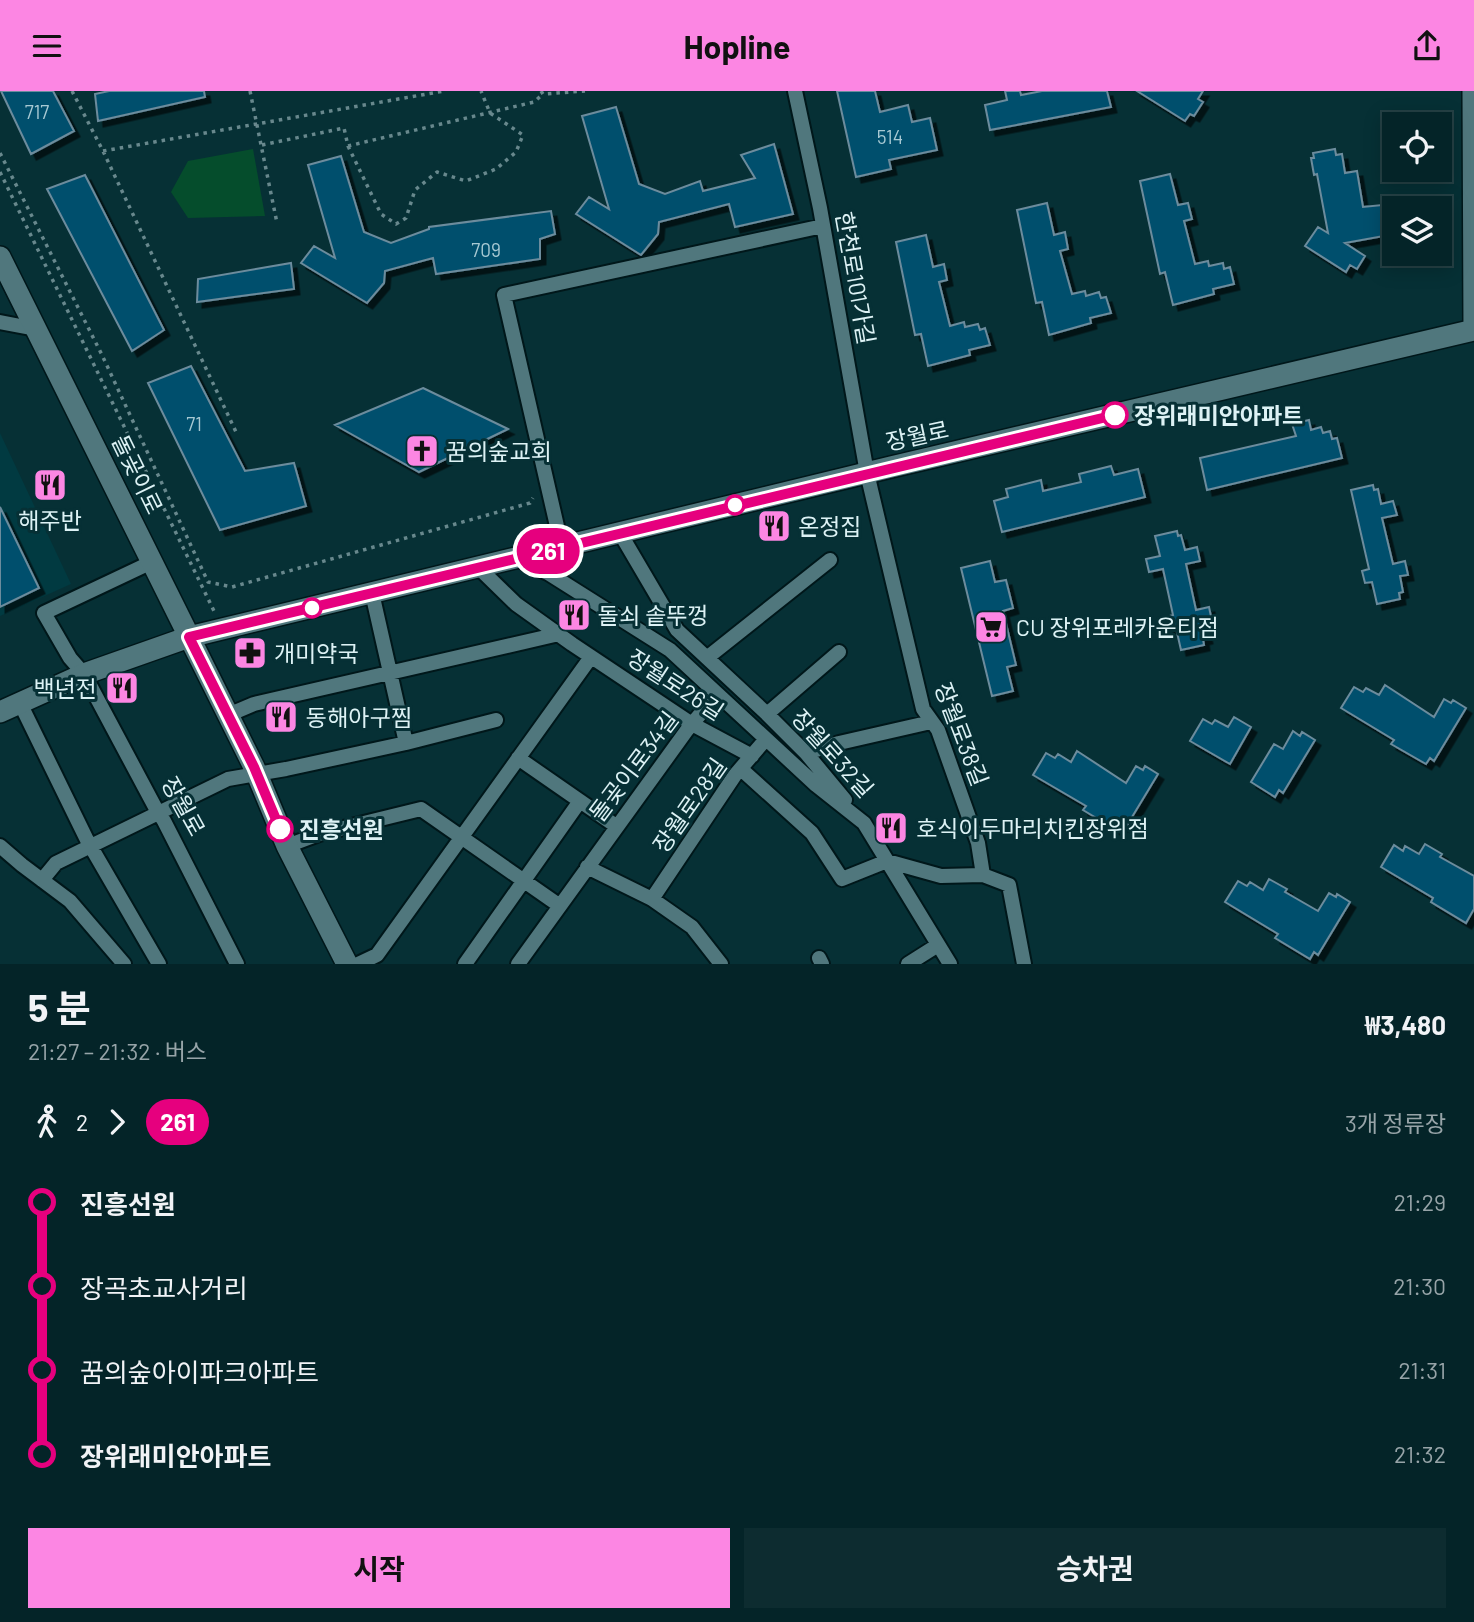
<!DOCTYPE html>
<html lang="ko">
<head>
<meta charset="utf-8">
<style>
	:root { --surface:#042428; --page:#0d2c30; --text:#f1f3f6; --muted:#97a4a8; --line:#254145; --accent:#fc86e3 }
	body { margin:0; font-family:Barlow,"Noto Sans KR",sans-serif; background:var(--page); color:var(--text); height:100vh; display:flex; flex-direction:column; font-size:26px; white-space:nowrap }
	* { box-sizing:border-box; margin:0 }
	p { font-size:23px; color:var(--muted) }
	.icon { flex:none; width:38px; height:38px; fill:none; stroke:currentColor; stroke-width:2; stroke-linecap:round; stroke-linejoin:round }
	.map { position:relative; height:873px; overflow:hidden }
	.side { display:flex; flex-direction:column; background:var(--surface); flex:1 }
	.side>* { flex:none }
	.badge { padding:0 14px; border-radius:23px; font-size:24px; line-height:46px }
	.buttons { position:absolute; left:1382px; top:21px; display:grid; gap:14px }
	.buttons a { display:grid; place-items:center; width:70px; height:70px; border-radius:0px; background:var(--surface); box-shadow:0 4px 18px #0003,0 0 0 2px var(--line); font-size:35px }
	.map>.badge { position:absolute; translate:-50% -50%; box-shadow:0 0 0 4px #fff }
	.legs { display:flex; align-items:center; gap:10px; height:77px; padding:0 28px; font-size:23px }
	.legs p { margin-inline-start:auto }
	.headline { display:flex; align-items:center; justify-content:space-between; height:119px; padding:0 28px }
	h1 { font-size:38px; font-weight:700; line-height:52px }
	.cta { display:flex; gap:14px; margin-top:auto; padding:14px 28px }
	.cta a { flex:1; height:80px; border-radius:0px; background:var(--accent); color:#111; font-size:28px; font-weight:700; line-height:80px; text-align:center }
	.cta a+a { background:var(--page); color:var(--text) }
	ul { padding:0 28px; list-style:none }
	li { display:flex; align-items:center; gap:24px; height:84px; font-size:26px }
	li i { display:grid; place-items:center; width:10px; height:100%; margin:0 9px; background:currentColor }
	li i::after { content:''; width:18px; height:18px; margin:-9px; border:5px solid; border-radius:50%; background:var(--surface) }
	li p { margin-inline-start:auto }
	li:first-child i { background:linear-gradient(#0000 50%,currentColor 0) }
	li:last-child i { background:linear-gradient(currentColor 50%,#0000 0) }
	header { display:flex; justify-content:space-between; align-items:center; height:91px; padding:0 28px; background:var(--accent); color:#111; font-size:32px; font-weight:700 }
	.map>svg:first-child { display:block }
</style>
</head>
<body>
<header><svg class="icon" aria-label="menu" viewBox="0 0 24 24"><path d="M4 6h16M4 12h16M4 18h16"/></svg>Hopline<svg class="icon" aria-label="share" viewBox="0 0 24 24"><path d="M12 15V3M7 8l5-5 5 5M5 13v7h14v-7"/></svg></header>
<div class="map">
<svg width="1474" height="873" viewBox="0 0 1474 873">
	<defs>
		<filter id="shadow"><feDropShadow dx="5.5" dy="5.5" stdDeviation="0" flood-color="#0009"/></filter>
	</defs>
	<rect width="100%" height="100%" fill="#063035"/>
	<path fill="#013a41" d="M 0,342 L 71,493 L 0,525 Z"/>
	<path fill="#054d2c" d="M 253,58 L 265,125 L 188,127 L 171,101 L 188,70 Z"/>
	<path fill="#044f6d" stroke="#6c8c9d" stroke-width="2" filter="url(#shadow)" d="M 1,0 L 53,0 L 74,40 L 31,63 Z
		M 109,0 L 204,0 L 205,6 L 98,30 L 95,3 Z
		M 837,0 L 875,0 L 880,21 L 908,14 L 912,31 L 930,27 L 937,59 L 889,69 L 891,78 L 856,86 Z
		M 1005,0 L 1020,0 L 1021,4 L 1042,0 L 1107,0 L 1111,16 L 990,39 L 985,14 L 1007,9 Z
		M 1137,0 L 1203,0 L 1198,8 L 1203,11 L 1194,25 L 1190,23 L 1185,30 Z
		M 616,16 L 639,93 L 665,103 L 700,90 L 703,100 L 755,87 L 741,64 L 774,53 L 793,123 L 735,136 L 729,113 L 659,131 L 658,143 L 641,164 L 576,123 L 589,106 L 609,118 L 582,25 Z
		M 1335,58 L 1336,64 L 1342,63 L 1345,82 L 1357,80 L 1363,116 L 1392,113 L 1395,129 L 1395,143 L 1345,152 L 1365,165 L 1357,178 L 1350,174 L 1346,181 L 1305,155 L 1318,136 L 1328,142 L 1317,83 L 1314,84 L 1311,67 L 1314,67 L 1313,62 Z
		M 341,65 L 364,141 L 391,152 L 429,138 L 429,136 L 551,120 L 555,143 L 540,148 L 540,168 L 436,183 L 433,167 L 385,180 L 384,192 L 367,212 L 301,172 L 314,155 L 335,167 L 308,74 Z
		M 1170,83 L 1178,114 L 1188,112 L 1192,128 L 1184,130 L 1195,173 L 1208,170 L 1209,175 L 1223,172 L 1224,178 L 1230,176 L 1234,193 L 1213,198 L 1214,203 L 1173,214 L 1165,181 L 1160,183 L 1140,90 Z
		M 85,84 L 164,239 L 132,260 L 47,98 Z
		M 1047,112 L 1054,144 L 1065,141 L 1068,158 L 1060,160 L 1072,203 L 1085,200 L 1086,205 L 1099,201 L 1101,207 L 1106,206 L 1111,222 L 1090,227 L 1091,232 L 1049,244 L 1042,211 L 1036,212 L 1017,119 Z
		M 926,144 L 933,176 L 944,173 L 947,189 L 939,191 L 950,235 L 964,231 L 965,236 L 978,233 L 980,239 L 985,237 L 990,254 L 969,259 L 970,264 L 928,275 L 921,243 L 915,244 L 896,151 Z
		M 291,172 L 294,198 L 197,211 L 198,188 Z
		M 191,275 L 245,380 L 294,372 L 306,415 L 220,439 L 148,292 Z
		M 423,297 L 508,338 L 419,381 L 335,334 Z
		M 1309,329 L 1311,339 L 1321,336 L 1323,342 L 1330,340 L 1332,348 L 1337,347 L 1342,367 L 1207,399 L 1200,367 L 1296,345 L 1292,333 Z
		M 1111,375 L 1114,384 L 1138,378 L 1145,406 L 1002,441 L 994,410 L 1008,406 L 1006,398 L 1041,389 L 1043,400 L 1081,391 L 1079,383 Z
		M 1373,394 L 1374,399 L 1378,398 L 1381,413 L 1393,410 L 1397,424 L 1382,427 L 1393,473 L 1405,470 L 1408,484 L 1400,485 L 1403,501 L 1399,502 L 1400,508 L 1377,513 L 1372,491 L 1365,492 L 1362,480 L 1369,478 L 1351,399 Z
		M 0,416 L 39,497 L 0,516 Z
		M 1177,440 L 1178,445 L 1181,444 L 1185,459 L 1197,456 L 1200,470 L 1186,473 L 1196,519 L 1209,516 L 1212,530 L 1203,532 L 1207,547 L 1203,548 L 1204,554 L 1181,559 L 1176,537 L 1169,539 L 1166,526 L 1173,524 L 1163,478 L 1149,481 L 1146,468 L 1160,465 L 1155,445 Z
		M 990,470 L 995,491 L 1006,489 L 1013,517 L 1003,520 L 1016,574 L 1007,576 L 1013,600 L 992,605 L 961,477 Z
		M 1385,594 L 1434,626 L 1444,608 L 1451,612 L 1453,609 L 1466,617 L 1434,670 L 1430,667 L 1426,673 L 1391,653 L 1394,649 L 1341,617 L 1354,596 L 1363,601 L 1366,597 L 1379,604 Z
		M 1234,626 L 1251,636 L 1230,673 L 1190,650 L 1203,628 L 1212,633 L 1215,629 L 1228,636 Z
		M 1293,640 L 1300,645 L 1302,641 L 1315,649 L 1283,702 L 1279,699 L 1275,706 L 1251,691 L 1274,653 L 1283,658 Z
		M 1077,660 L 1126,692 L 1136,675 L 1143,679 L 1145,675 L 1158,683 L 1126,736 L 1122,734 L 1118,740 L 1083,719 L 1086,715 L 1033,684 L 1046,662 L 1055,667 L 1058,663 L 1071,671 Z
		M 1425,753 L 1442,763 L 1440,766 L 1474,785 L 1474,818 L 1466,832 L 1431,811 L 1433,807 L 1381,776 L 1394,754 L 1403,760 L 1405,755 L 1419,763 Z
		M 1269,788 L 1287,798 L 1285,801 L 1318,820 L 1329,802 L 1336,806 L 1337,803 L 1350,811 L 1318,864 L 1314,861 L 1310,868 L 1275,847 L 1278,843 L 1225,811 L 1238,790 L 1247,795 L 1250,791 L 1263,799 Z"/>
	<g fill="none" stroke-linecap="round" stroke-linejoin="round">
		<defs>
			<path id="street" d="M 795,0 L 820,117 L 867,382 L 923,618 L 938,639 L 978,752 L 983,784
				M 0,231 L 36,238
				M 620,442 L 677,539 L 767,623 L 806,662 L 845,709
				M 562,457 L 504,204 L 823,135
				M 517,468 L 548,482 L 670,559 L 816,694 L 864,732 L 950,873
				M 152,471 L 44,522 L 70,567 L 84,583 L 155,716 L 164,730 L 237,873
				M 479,477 L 516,513 L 572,553 L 692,633 L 752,665
				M 372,502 L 406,652
				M 708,566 L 830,469
				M 20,612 L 87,749 L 159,873
				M 767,623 L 839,561
				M 228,624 L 254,613 L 559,543
				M 806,662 L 839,652 L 931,631
				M 518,667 L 616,735
				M 741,678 L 812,742 L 842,788 L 887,770 L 941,785 L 983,784 L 1009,794 L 1024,873
				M 0,755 L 22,774 L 70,810 L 124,873
				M 287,755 L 319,743 L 421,718 L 560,815
				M 587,776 L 652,808 L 692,836 L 721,873
				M 42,789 L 56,772 L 228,688 L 286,678 L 406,652 L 496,629
				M 652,808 L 735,684 L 766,648
				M 819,867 L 822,873
				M 358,873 L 377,864 L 591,566
				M 465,873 L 580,710
				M 518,873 L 687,639 L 717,603
				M 908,873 L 938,854"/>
			<path id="secondary" d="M 1473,0 L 1474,239
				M 0,166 L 254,676 L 287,755 L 347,873
				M 0,621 L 84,583 L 189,546 L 891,376 L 1474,239"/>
		</defs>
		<use href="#street" stroke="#00171a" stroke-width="18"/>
		<use href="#secondary" stroke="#00171a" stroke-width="24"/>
		<path stroke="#68888d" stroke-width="3.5" stroke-dasharray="3.5 5" stroke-linecap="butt" d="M 72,0 L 103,60 L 237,343
			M 250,0 L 277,132
			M 541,0 L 543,3 L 585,0
			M 262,54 L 344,37 L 348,55 L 534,11 L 543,3
			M 348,55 L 381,123 L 396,133 L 406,127 L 415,99 L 437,81 L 466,90 L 496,78 L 516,61 L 523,44 L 490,22 L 481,0
			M 103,60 L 444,0
			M 0,62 L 102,264 L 208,491 L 232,496 L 530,412 L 533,407
			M 0,81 L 214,520"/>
		<use href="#street" stroke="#50777d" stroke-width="14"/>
		<use href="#secondary" stroke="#50777d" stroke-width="21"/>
	</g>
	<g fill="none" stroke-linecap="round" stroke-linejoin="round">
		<defs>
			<path id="line-1" d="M 280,738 L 254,676 L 189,546 L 1115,324"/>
		</defs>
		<use href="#line-1" stroke="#fff" stroke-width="16"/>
		<use href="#line-1" stroke="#e6007e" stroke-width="10"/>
	</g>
	<defs>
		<symbol id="church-square" viewBox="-11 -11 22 22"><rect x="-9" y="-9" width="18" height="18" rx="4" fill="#fc86e3" stroke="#063035"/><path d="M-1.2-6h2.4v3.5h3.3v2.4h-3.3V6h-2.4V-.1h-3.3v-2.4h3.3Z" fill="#111"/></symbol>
		<symbol id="restaurant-square" viewBox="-11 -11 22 22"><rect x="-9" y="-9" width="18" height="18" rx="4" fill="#fc86e3" stroke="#063035"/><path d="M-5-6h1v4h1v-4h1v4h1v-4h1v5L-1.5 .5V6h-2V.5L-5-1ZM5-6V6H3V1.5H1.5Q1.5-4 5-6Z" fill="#111"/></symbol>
		<symbol id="supermarket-square" viewBox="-11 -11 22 22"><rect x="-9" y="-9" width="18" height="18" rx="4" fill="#fc86e3" stroke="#063035"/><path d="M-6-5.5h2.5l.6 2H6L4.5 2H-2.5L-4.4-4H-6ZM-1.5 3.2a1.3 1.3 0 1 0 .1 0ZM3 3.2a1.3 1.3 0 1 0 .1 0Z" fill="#111"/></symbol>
		<symbol id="pharmacy-square" viewBox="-11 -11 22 22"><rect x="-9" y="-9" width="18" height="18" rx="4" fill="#fc86e3" stroke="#063035"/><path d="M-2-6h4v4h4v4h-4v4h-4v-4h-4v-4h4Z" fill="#111"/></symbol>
	</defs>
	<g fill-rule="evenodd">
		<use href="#church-square" x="403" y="341" width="38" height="38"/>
		<use href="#restaurant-square" x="31" y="375" width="38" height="38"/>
		<use href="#restaurant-square" x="755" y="416" width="38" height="38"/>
		<use href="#restaurant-square" x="555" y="505" width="38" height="38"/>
		<use href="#supermarket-square" x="972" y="517" width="38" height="38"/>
		<use href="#pharmacy-square" x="231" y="543" width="38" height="38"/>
		<use href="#restaurant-square" x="103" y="578" width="38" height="38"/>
		<use href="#restaurant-square" x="262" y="607" width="38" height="38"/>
		<use href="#restaurant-square" x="872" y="718" width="38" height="38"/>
	</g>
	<g fill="#fff" stroke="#e6007e" stroke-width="3.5">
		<circle cx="1115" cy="324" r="12"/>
		<circle cx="735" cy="414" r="9"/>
		<circle cx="312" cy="517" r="9"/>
		<circle cx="280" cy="738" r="12"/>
	</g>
	<g text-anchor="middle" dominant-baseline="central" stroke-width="6" stroke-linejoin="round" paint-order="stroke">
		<g font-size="19" fill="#a7c9d3">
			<text x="37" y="20">717</text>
			<text x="890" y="45">514</text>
			<text x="486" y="158">709</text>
			<text x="194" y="332">71</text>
		</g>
		<g font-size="23" fill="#ddf2f5" stroke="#063035">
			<text transform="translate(856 187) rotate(80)">한천로101가길</text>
			<text transform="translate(917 344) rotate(-12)">장월로</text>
			<text transform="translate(138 383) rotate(64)">돌곶이로</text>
			<text transform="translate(676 593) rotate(33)">장월로26길</text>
			<text transform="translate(962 643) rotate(69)">장월로38길</text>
			<text transform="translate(833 662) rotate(48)">장월로32길</text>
			<text transform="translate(633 675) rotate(-53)">돌곶이로34길</text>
			<text transform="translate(689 714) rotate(-55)">장월로28길</text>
			<text transform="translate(184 715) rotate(61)">장월로</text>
		</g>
		<g font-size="23" font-weight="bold" fill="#ddf2f5" stroke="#063035" text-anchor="start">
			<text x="1134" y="324">장위래미안아파트</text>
			<text x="299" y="738">진흥선원</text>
		</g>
		<g font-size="23" fill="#ddf2f5" stroke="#063035" text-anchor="start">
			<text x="446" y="360">꿈의숲교회</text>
			<text x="50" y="429" text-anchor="middle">해주반</text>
			<text x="798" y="435">온정집</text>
			<text x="598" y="524">돌쇠 솥뚜껑</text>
			<text x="1016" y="536">CU 장위포레카운티점</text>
			<text x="274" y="562">개미약국</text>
			<text x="97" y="597" text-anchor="end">백년전</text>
			<text x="306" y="626">동해아구찜</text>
			<text x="916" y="737">호식이두마리치킨장위점</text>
		</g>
	</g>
</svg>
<div class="buttons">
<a><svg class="icon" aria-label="locate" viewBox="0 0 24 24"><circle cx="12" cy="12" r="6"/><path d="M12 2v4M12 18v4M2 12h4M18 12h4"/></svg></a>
<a><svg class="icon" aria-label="layers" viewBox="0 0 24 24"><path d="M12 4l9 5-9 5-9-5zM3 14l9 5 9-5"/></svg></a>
</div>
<b class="badge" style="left:548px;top:460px;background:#e6007e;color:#fff">261</b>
</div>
<section class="side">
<div class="headline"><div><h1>5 분</h1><p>21:27 – 21:32 · 버스</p></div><b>₩3,480</b></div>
<div class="legs"><svg class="icon" aria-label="walk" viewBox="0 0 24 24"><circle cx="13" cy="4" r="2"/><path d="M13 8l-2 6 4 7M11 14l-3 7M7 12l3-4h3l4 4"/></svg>2<svg class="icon" aria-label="forward" viewBox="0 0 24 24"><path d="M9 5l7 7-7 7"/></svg><b class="badge" style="background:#e6007e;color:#fff">261</b><p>3개 정류장</p></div>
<ul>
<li><i style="color:#e6007e"></i><b>진흥선원</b><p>21:29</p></li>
<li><i style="color:#e6007e"></i><span>장곡초교사거리</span><p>21:30</p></li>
<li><i style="color:#e6007e"></i><span>꿈의숲아이파크아파트</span><p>21:31</p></li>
<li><i style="color:#e6007e"></i><b>장위래미안아파트</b><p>21:32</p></li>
</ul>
<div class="cta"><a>시작</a><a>승차권</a></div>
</section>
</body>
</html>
